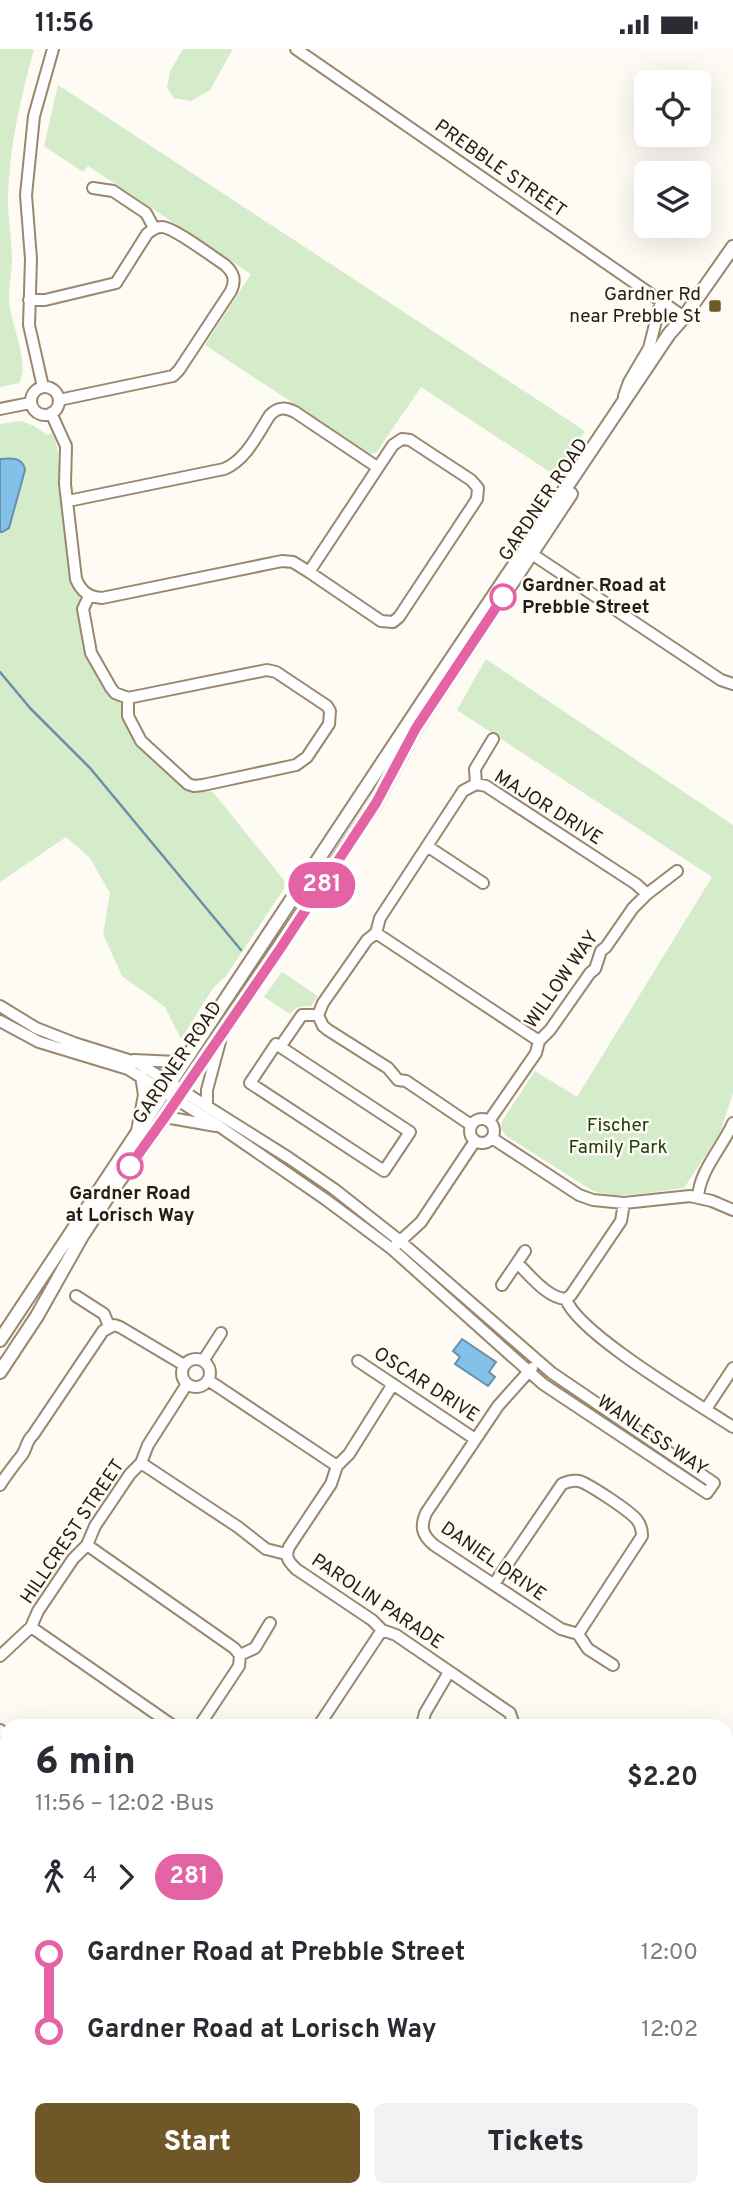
<!DOCTYPE html>
<html lang="en">
<head>
<meta charset="utf-8">
<style>
	:root { --surface:#fff; --page:#f2f2f3; --text:#2b2b33; --muted:#7c7c81; --accent:#705728 }
	body { margin:0; font-family:Overpass,sans-serif; background:var(--page); color:var(--text); height:100vh; display:flex; flex-direction:column; font-size:26px; white-space:nowrap }
	* { box-sizing:border-box; margin:0 }
	p { font-size:23px; color:var(--muted) }
	.icon { flex:none; width:38px; height:38px; fill:none; stroke:currentColor; stroke-width:2; stroke-linecap:round; stroke-linejoin:round }
	.map { position:relative; flex:1; overflow:hidden }
	.sheet { position:absolute; left:0px; top:1670px; width:733px; height:478px; display:flex; flex-direction:column; background:var(--surface); border-radius:21px 21px 0 0; box-shadow:0 7px 28px #0002 }
	.sheet>* { flex:none }
	.badge { padding:0 14px; border-radius:23px; font-size:24px; line-height:46px }
	.tools { position:absolute; left:634px; top:21px; display:grid; gap:14px }
	.tools a { display:grid; place-items:center; width:77px; height:77px; border-radius:10px; background:var(--surface); box-shadow:0 7px 28px #0002; font-size:35px }
	.map>.badge { position:absolute; translate:-50% -50%; box-shadow:0 0 0 4px #fff }
	.legs { display:flex; align-items:center; gap:10px; height:77px; padding:0 35px; font-size:23px }
	.legs p { margin-inline-start:auto }
	.overview { display:flex; align-items:center; justify-content:space-between; height:119px; padding:0 35px }
	h1 { font-size:38px; font-weight:800; line-height:52px }
	.cta { display:flex; gap:14px; margin-top:auto; padding:14px 35px }
	.cta a { flex:1; height:80px; border-radius:10px; background:var(--accent); color:#fff; font-size:28px; font-weight:800; line-height:80px; text-align:center }
	.cta a+a { background:var(--page); color:var(--text) }
	ul { padding:0 35px; list-style:none }
	li { display:flex; align-items:center; gap:24px; height:77px; font-size:26px }
	li i { display:grid; place-items:center; width:10px; height:100%; margin:0 9px; background:currentColor }
	li i::after { content:''; width:18px; height:18px; margin:-9px; border:5px solid; border-radius:50%; background:var(--surface) }
	li p { margin-inline-start:auto }
	li:first-child i { background:linear-gradient(#0000 50%,currentColor 0) }
	li:last-child i { background:linear-gradient(currentColor 50%,#0000 0) }
	.status { display:flex; justify-content:space-between; align-items:center; height:49px; padding:0 35px; background:var(--surface); direction:ltr }
	.status svg { height:19px; fill:currentColor }
	.map>svg:first-child { display:block }
</style>
</head>
<body>
<div class="status"><b>11:56</b><svg viewBox="0 0 49 12"><path d="M0 12V9h3v3zM5 12V6h3v6zM10 12V3h3v9zM15 12V0h3v12zM26 1h20v11H26zM47 4h2v5h-2z"/></svg></div>
<div class="map">
<svg width="733" height="2146" viewBox="0 0 733 2146">
	<rect width="100%" height="100%" fill="#fefaf4"/>
	<path fill="#d4ecca" d="M 0,0 L 34,0 C 21,48 9,98 8,148 C 8,170 12,191 12,213 C 11,225 9,238 9,251 C 10,274 31,315 19,334 L 0,338 Z
		M 183,0 L 233,0 L 210,41 L 191,52 L 174,49 L 167,39 L 170,23 Z
		M 58,36 L 585,382 L 556,427 L 421,338 L 376,404 L 370,405 L 205,296 L 251,225 L 88,117 L 83,123 L 44,97 Z
		M 21,372 L 34,377 L 47,386 L 52,384 C 61,403 58,418 60,438 C 62,467 66,497 69,526 L 73,538 L 80,548 L 78,559 L 109,644 L 123,657 L 124,670 L 199,741 L 213,743 L 287,835 L 226,927 L 213,939 L 181,990 L 165,958 L 122,927 L 103,885 L 110,844 L 90,809 L 66,788 L 0,833 L 0,483 L 5,482 L 9,479 L 25,421 L 24,416 L 16,410 L 0,410 L 0,375 Z
		M 486,610 L 733,776 L 733,1044 L 720,1084 L 684,1139 C 655,1142 621,1151 593,1142 L 506,1087 L 501,1080 L 502,1072 L 535,1022 L 577,1048 L 712,828 L 457,661 Z
		M 282,923 L 318,947 L 311,957 C 301,957 296,957 290,965 L 264,948 Z"/>
	<path fill="#84c1e9" stroke="#6790a9" stroke-width="2" d="M 0,410 C 11,409 23,408 25,421 L 9,479 L 2,483 L 0,483 Z
		M 462,1290 L 496,1313 L 489,1323 L 495,1328 L 488,1337 L 455,1315 L 460,1308 L 453,1302 Z"/>
	<g fill="none" stroke-linecap="round" stroke-linejoin="round">
		<path stroke="#6790a9" stroke-width="2.5" d="M 0,623 L 30,659 L 90,719 L 241,901"/>
		<defs>
			<path id="minor" d="M 296,0 L 684,268
				M 93,139 L 113,142 L 146,164 L 154,179
				M 29,251 L 45,251 L 116,234 L 147,185 C 152,181 155,178 162,178 C 173,178 213,208 225,216 C 234,224 236,231 231,242 L 179,321 L 173,327 L 59,351
				M31 352a14 14 0 1 1 28 0a14 14 0 1 1-28 0Z
				M 43,338 L 29,276 L 31,210 L 26,146 L 34,67 L 53,0
				M 624,347 L 629,333 L 649,299 L 661,252
				M 0,360 L 30,354
				M 51,364 L 66,397 L 65,435 L 76,530 C 81,542 88,548 102,549 L 282,512 L 293,513 L 309,523 L 393,396 L 402,390 L 410,391 L 471,431 L 478,439 L 477,450 L 399,568 L 393,573 L 381,572 L 309,523
				M 68,452 L 224,420 C 246,411 257,386 270,366 C 278,358 285,358 295,363 L 377,418
				M 532,505 L 721,631 L 733,635
				M 89,547 L 83,560 L 91,604 L 111,639 L 115,644 L 128,649 L 128,667 L 141,692 L 188,735 L 194,737 L 203,736 L 296,716 L 307,708 L 329,675 L 330,662 L 327,657 L 276,623 L 267,621 L 128,649
				M 476,735 L 475,720 L 493,690
				M 427,797 L 483,834
				M 376,884 L 539,992
				M 0,957 L 36,979 L 74,994 L 138,1014 L 289,1109 L 334,1140 L 400,1192 L 552,1324 L 714,1434 L 707,1444 L 543,1335 L 392,1200 L 325,1150 L 219,1077 L 128,1020 L 39,993 L 0,972
				M 276,995 L 410,1083 L 384,1122 L 250,1034 Z
				M 280,998 L 302,966 L 318,966
				M 134,1011 L 176,1013 L 189,1005
				M 207,1056 L 207,1041 L 222,985
				M 165,1068 L 216,1077
				M470 1082a12 12 0 1 1 24 0a12 12 0 1 1-24 0Z
				M 489,1072 L 536,1004 L 539,992 L 550,981 L 590,924 L 595,920 L 601,902 L 606,898 L 633,859 L 647,845 L 677,822
				M 471,1076 L 406,1032 L 398,1031 L 388,1019 L 328,981 L 323,977 L 318,966 L 323,954 L 367,891 L 376,884 L 380,869 L 463,742 L 476,735 L 486,737 L 636,835 L 647,845
				M 137,1082 L 144,1046 L 141,1027
				M 492,1089 L 579,1146 L 593,1151 L 624,1154 L 690,1147 L 712,1152 L 733,1161
				M 698,1149 C 699,1122 722,1099 733,1074
				M 396,1196 L 421,1173 L 475,1092
				M 517,1214 C 530,1226 547,1249 566,1250 L 571,1246 L 621,1172 L 624,1154
				M 502,1236 L 525,1202
				M 76,1247 L 104,1265 L 109,1277
				M 566,1250 C 577,1284 698,1355 733,1378
				M182 1324a14 14 0 1 1 28 0a14 14 0 1 1-28 0Z
				M 203,1312 L 221,1284
				M 358,1312 L 475,1390
				M 532,1319 L 498,1357 L 426,1464 C 420,1478 422,1486 434,1496 L 561,1580 L 578,1585 L 588,1600 L 613,1616
				M 208,1331 L 337,1417
				M 393,1335 L 349,1405 L 337,1417 L 331,1435 L 289,1498 C 285,1508 288,1512 296,1520 L 372,1571 L 382,1581 L 396,1586 L 510,1664 L 514,1676
				M 706,1360 L 733,1319
				M 141,1414 L 238,1478 L 266,1500 L 286,1505
				M 0,1436 C 7,1425 14,1416 22,1406 C 27,1399 26,1392 33,1386 L 103,1282 L 114,1276 L 120,1278 L 184,1316
				M 87,1496 L 234,1599 L 240,1606
				M 494,1535 L 562,1435 C 568,1432 573,1431 579,1432 C 589,1435 630,1462 637,1471 C 641,1476 642,1480 642,1487 L 578,1585
				M 31,1578 L 172,1676
				M 0,1607 L 31,1578 L 38,1562 L 73,1510 L 87,1496 L 95,1477 L 130,1425 L 141,1414 L 148,1396 L 187,1335
				M 200,1676 L 239,1617 L 240,1606 L 255,1599 L 270,1574
				M 319,1676 L 382,1581
				M 422,1676 L 425,1664 L 449,1623
				M 0,1681 L 7,1686
				M 0,1802 L 7,1807
				M 726,1874 L 733,1878
				M 0,1894 L 7,1899
				M 0,1908 L 7,1913
				M 0,1979 L 7,1968
				M 0,1989 L 7,1999
				M 726,1994 L 733,1998
				M 726,2118 L 733,2123
				M 0,2125 L 7,2129
				M 23,2140 L 32,2146
				M 183,2140 L 188,2146
				M 285,2140 L 295,2146
				M 319,2140 L 331,2146
				M 487,2140 L 496,2146
				M 642,2146 L 646,2140"/>
			<path id="tertiary" d="M 0,1291 L 427,646 L 669,285 L 684,268 L 733,198
				M 0,1323 L 37,1267 L 82,1187 L 109,1146 L 165,1068 L 376,754 L 416,679 L 571,445"/>
		</defs>
		<use href="#minor" stroke="#99876e" stroke-width="14"/>
		<use href="#tertiary" stroke="#99876e" stroke-width="16"/>
		<use href="#minor" stroke="#fff" stroke-width="10"/>
		<use href="#tertiary" stroke="#fff" stroke-width="12"/>
	</g>
	<g fill="none" stroke-linecap="round" stroke-linejoin="round">
		<defs>
			<path id="line-1" d="M 130,1117 L 165,1068 L 280,900 L 376,754 L 416,679 L 503,548"/>
		</defs>
		<use href="#line-1" stroke="#fff" stroke-width="16"/>
		<use href="#line-1" stroke="#e463a4" stroke-width="10"/>
	</g>
	<rect fill="#705728" stroke="#fefaf4" stroke-width="2.5" x="708" y="250" width="14" height="14" rx="3.5"/>
	<g fill="#fff" stroke="#e463a4" stroke-width="3.5">
		<circle cx="503" cy="548" r="12"/>
		<circle cx="130" cy="1117" r="12"/>
	</g>
	<g text-anchor="middle" dominant-baseline="central" stroke-width="5" stroke-linejoin="round" paint-order="stroke">
		<g font-size="19" fill="#241d13" stroke="#fefaf4">
			<text transform="translate(500 120) rotate(35)">PREBBLE STREET</text>
			<text transform="translate(544 451) rotate(-56)">GARDNER ROAD</text>
			<text transform="translate(548 759) rotate(32)">MAJOR DRIVE</text>
			<text transform="translate(562 931) rotate(-55)">WILLOW WAY</text>
			<text transform="translate(178 1014) rotate(-56)">GARDNER ROAD</text>
			<text transform="translate(426 1336) rotate(33)">OSCAR DRIVE</text>
			<text transform="translate(652 1387) rotate(34)">WANLESS WAY</text>
			<text transform="translate(73 1483) rotate(-56)">HILLCREST STREET</text>
			<text transform="translate(493 1513) rotate(35)">DANIEL DRIVE</text>
			<text transform="translate(377 1553) rotate(34)">PAROLIN PARADE</text>
		</g>
		<g font-size="19" fill="#241d13" stroke="#fefaf4" text-anchor="end">
			<text x="701" y="246">Gardner Rd<tspan x="701" dy="22">near Prebble St</tspan></text>
		</g>
		<g font-size="19" font-weight="bold" fill="#241d13" stroke="#fefaf4" text-anchor="start">
			<text x="522" y="537">Gardner Road at<tspan x="522" dy="22">Prebble Street</tspan></text>
			<text x="130" y="1145" text-anchor="middle">Gardner Road<tspan x="130" dy="22">at Lorisch Way</tspan></text>
		</g>
		<g font-size="19" fill="#1f4108" stroke="#fefaf4">
			<text x="618" y="1077">Fischer<tspan x="618" dy="22">Family Park</tspan></text>
		</g>
	</g>
</svg>
<div class="tools">
<a><svg class="icon" aria-label="locate" viewBox="0 0 24 24"><circle cx="12" cy="12" r="6"/><path d="M12 2v4M12 18v4M2 12h4M18 12h4"/></svg></a>
<a><svg class="icon" aria-label="layers" viewBox="0 0 24 24"><path d="M12 4l9 5-9 5-9-5zM3 14l9 5 9-5"/></svg></a>
</div>
<b class="badge" style="left:322px;top:836px;background:#e463a4;color:#fff">281</b>
<section class="sheet">
<div class="overview"><div><h1>6 min</h1><p>11:56 – 12:02 · Bus</p></div><b>$2.20</b></div>
<div class="legs"><svg class="icon" aria-label="walk" viewBox="0 0 24 24"><circle cx="13" cy="4" r="2"/><path d="M13 8l-2 6 4 7M11 14l-3 7M7 12l3-4h3l4 4"/></svg>4<svg class="icon" aria-label="forward" viewBox="0 0 24 24"><path d="M9 5l7 7-7 7"/></svg><b class="badge" style="background:#e463a4;color:#fff">281</b></div>
<ul>
<li><i style="color:#e463a4"></i><b>Gardner Road at Prebble Street</b><p>12:00</p></li>
<li><i style="color:#e463a4"></i><b>Gardner Road at Lorisch Way</b><p>12:02</p></li>
</ul>
<div class="cta"><a>Start</a><a>Tickets</a></div>
</section>
</div>
</body>
</html>
